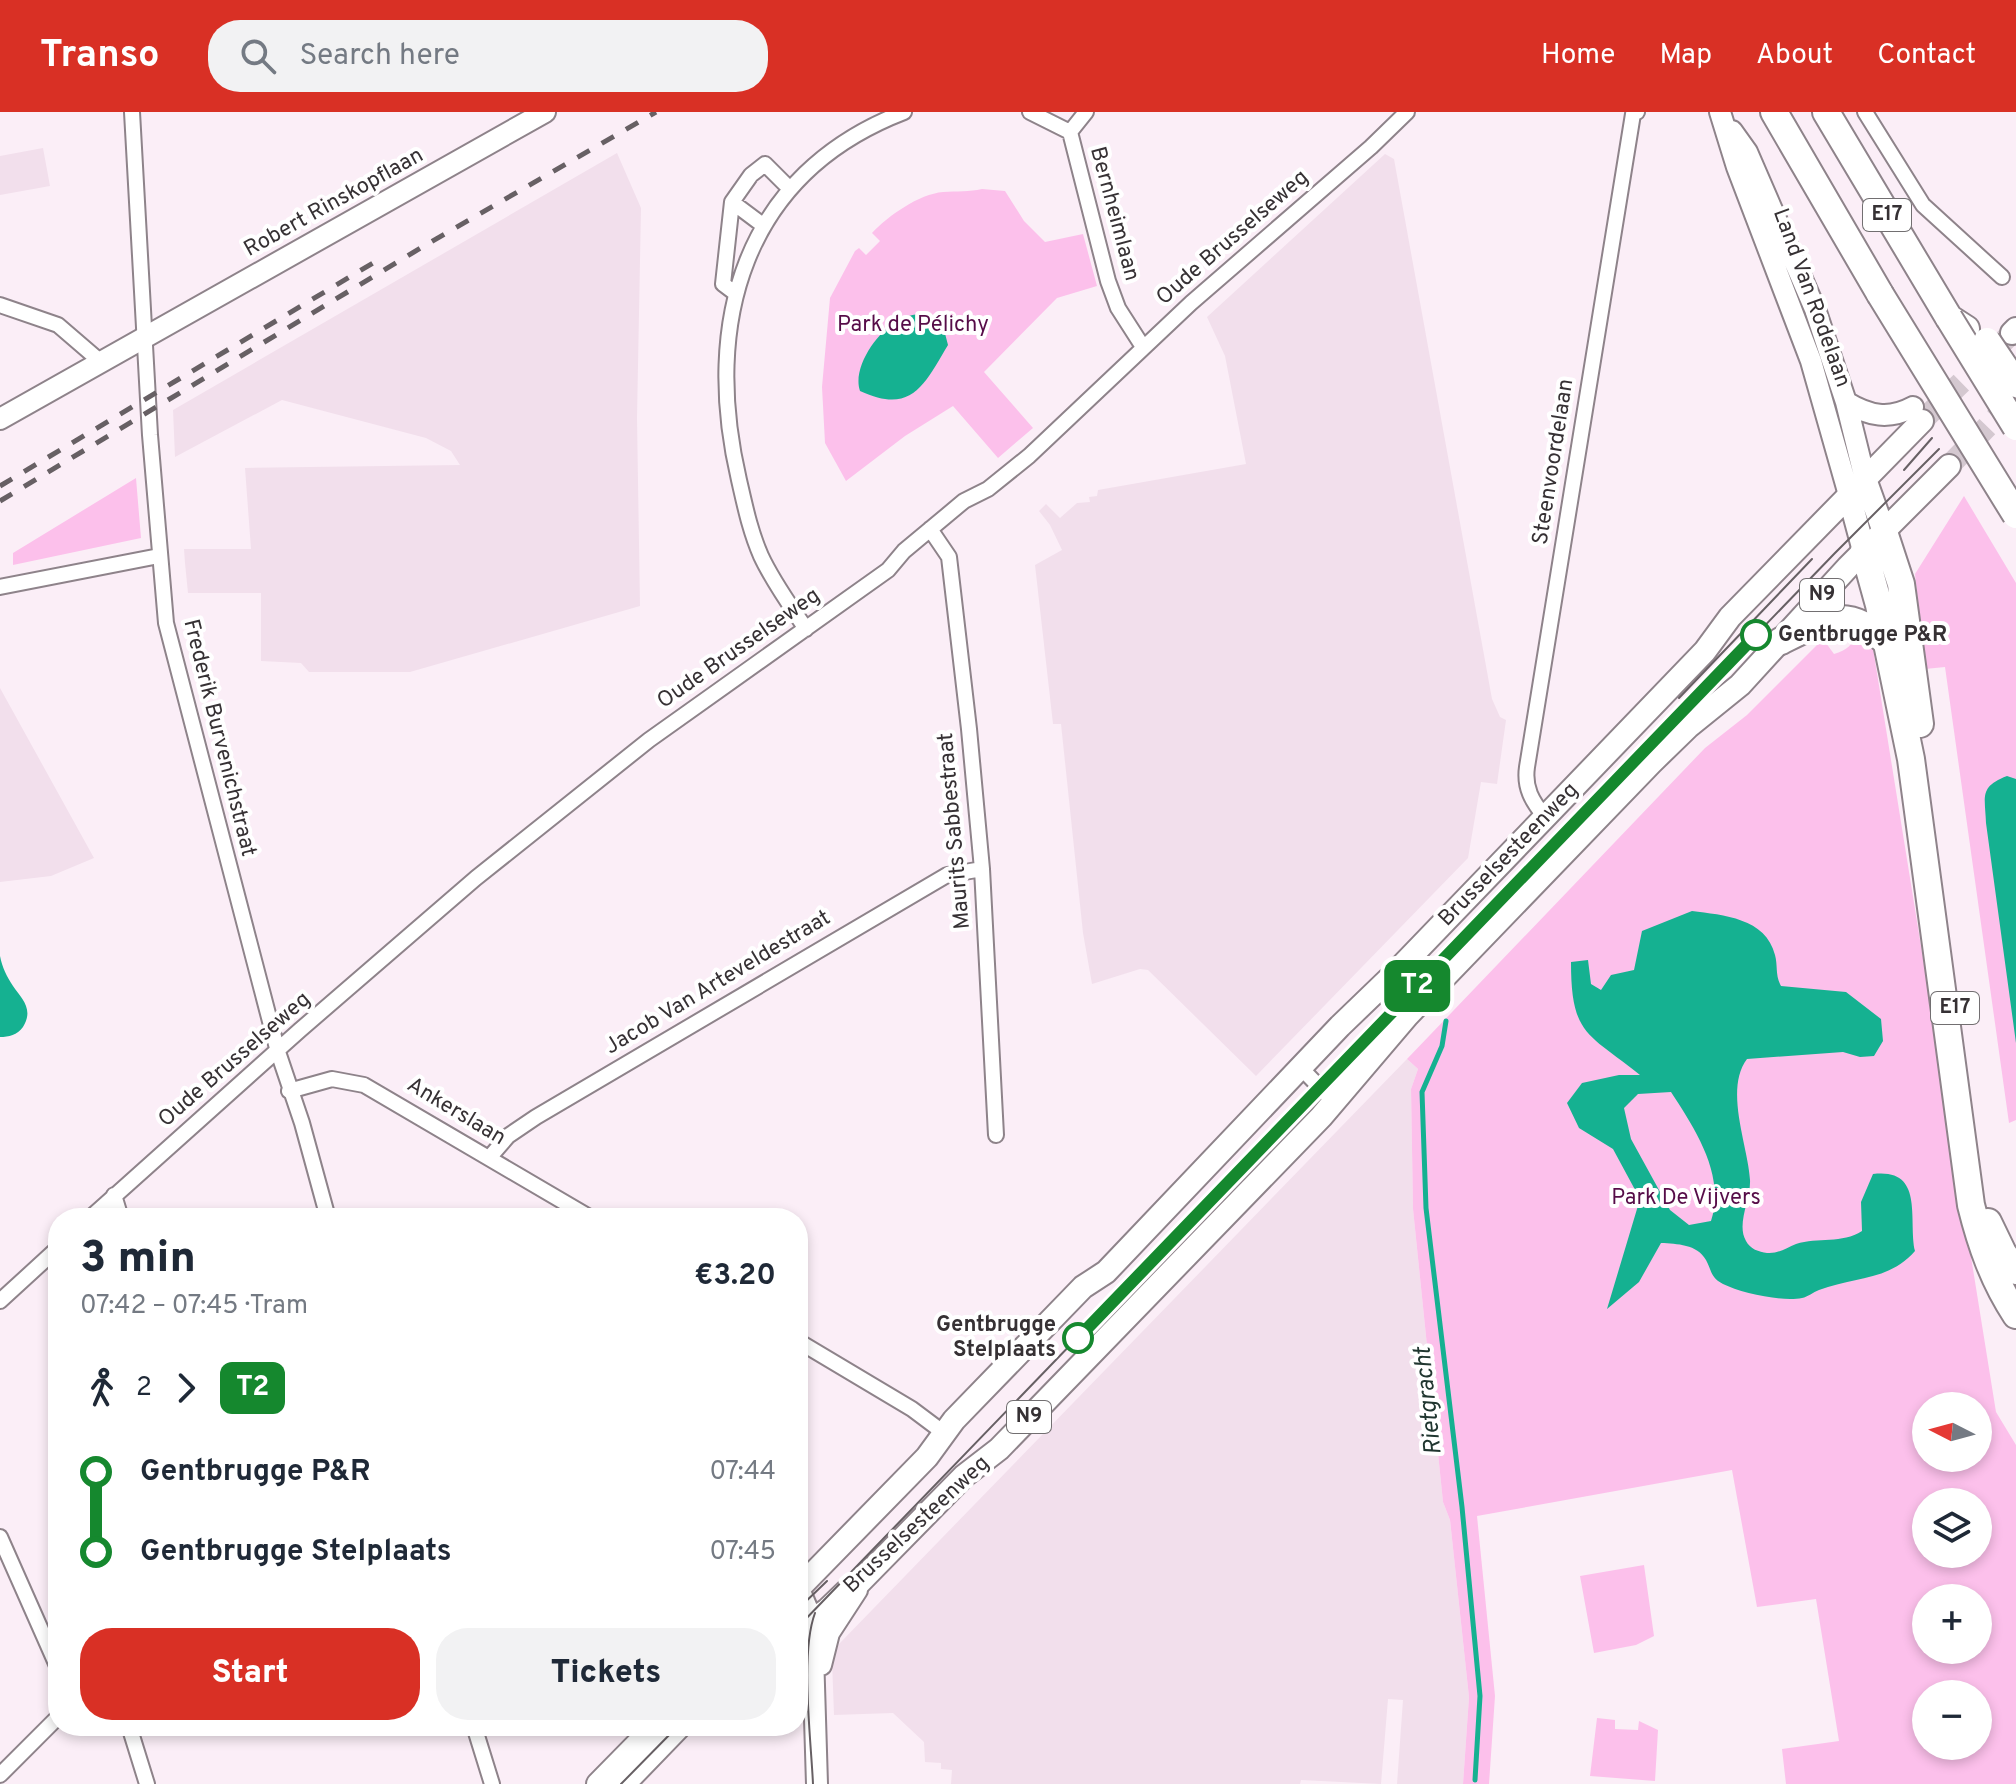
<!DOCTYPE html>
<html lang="en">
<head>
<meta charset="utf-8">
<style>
	:root { --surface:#fff; --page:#f2f2f3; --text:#1f2937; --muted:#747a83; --accent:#d93025 }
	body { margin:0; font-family:Overpass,sans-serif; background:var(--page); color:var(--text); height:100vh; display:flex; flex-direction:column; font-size:30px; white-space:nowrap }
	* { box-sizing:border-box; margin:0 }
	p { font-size:26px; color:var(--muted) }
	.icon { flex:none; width:44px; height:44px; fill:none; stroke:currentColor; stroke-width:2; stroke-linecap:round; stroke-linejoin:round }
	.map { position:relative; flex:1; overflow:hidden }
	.sheet { position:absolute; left:48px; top:1096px; width:760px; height:528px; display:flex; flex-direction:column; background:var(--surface); border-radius:32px; box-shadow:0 4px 12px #0003 }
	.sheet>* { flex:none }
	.badge { padding:0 16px; border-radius:12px; font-size:28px; line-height:52px }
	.needle { width:52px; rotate:276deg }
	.tools { position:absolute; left:1912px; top:1280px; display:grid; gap:16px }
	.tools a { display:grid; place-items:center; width:80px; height:80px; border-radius:50%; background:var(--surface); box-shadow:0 4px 12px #0003; font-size:40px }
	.map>.badge { position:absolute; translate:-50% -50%; box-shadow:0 0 0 4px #fff }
	.legs { display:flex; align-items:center; gap:12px; height:88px; padding:0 32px; font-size:26px }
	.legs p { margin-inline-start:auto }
	.head { display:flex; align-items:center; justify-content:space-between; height:136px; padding:0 32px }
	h1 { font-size:44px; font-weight:800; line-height:60px }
	.cta { display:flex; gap:16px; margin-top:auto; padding:16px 32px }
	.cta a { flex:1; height:92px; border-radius:32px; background:var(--accent); color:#fff; font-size:32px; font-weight:800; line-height:92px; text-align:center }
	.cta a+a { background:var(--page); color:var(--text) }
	ul { padding:0 32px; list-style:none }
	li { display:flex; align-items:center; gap:28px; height:80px; font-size:30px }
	li i { display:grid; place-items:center; width:12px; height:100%; margin:0 10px; background:currentColor }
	li i::after { content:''; width:20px; height:20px; margin:-10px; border:6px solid; border-radius:50%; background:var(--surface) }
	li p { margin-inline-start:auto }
	li:first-child i { background:linear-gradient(#0000 50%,currentColor 0) }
	li:last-child i { background:linear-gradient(currentColor 50%,#0000 0) }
	header { display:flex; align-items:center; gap:48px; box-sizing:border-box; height:112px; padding:0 40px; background:var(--accent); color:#fff }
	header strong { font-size:38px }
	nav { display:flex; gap:44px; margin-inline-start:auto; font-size:28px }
	.search { width:560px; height:72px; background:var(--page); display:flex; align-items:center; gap:20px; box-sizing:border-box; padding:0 28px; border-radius:32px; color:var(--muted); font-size:30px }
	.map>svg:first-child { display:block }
</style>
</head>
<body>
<header>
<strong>Transo</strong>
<div class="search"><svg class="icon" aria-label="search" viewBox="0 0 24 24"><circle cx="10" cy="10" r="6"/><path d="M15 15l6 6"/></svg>Search here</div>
<nav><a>Home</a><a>Map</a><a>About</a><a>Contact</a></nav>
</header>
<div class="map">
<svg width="2016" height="1672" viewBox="0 0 2016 1672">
	<rect width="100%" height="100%" fill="#fbeef7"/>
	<path fill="#f2dfec" d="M 43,36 L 50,74 L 0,83 L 0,44 Z
		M 617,41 L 641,96 L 637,306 L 640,494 L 410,560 L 309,560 L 301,551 L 261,549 L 261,481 L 188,481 L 185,451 L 184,437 L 251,437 L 245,356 L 460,353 L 451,339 L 426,326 L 282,288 L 175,345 L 173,298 Z
		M 1385,42 L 1394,47 L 1492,587 L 1500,605 L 1506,608 L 1497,672 L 1481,670 L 1468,746 L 1256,964 L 1148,858 L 1140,857 L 1092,872 L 1083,821 L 1061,612 L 1053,612 L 1035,453 L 1062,438 L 1050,413 L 1039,399 L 1046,392 L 1060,406 L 1077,391 L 1090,390 L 1089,385 L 1097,384 L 1098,378 L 1246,352 L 1225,244 L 1207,205 Z
		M 0,576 L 94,746 L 51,764 L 0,770 Z
		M 1407,947 L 1418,957 L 1411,977 L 1413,1097 L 1443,1390 L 1450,1408 L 1469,1585 L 1463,1672 L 1397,1672 L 1403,1588 L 1388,1587 L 1381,1672 L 1301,1668 L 1300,1672 L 951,1672 L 952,1658 L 941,1657 L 941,1651 L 925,1650 L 924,1630 L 893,1601 L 834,1603 L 832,1548 L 839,1532 Z"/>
	<path fill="#fcc0eb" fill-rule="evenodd" d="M 982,77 L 1005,79 L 1024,109 L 1045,130 L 1083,122 L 1097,174 L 1057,186 L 984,260 L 1033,316 L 998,346 L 953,294 L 905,324 L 846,369 L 825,331 L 822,275 L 830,186 L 855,139 L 859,136 L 866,143 L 880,129 L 872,121 C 888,104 919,82 943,80 C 957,79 969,80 982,77 Z
		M 136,366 L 141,426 L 13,453 L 13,441 Z
		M 1964,384 L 2016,471 L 2016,1008 L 2009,1011 L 1945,555 L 1925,557 L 1915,462 Z
		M 1857,520 L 1872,530 L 1996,1300 L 2016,1333 L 2016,1672 L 1786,1672 L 1782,1637 L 1839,1629 L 1816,1487 L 1757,1495 L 1732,1358 L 1477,1404 L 1495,1584 L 1489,1672 L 1463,1672 L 1469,1585 L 1450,1408 L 1443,1390 L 1413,1097 L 1411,977 L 1418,957 L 1407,947 L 1705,636 L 1747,603 L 1818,532 L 1826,531 L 1834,542 C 1847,538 1853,533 1857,520 ZM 1926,1294 L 1978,1294 L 1978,1346 L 1926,1346 ZM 1926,1390 L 1978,1390 L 1978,1442 L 1926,1442 ZM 1926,1486 L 1978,1486 L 1978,1538 L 1926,1538 ZM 1926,1582 L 1978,1582 L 1978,1634 L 1926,1634 Z
		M 1644,1453 L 1654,1524 L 1636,1533 L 1594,1541 L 1580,1464 Z
		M 1597,1606 L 1615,1608 L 1615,1617 L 1638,1618 L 1639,1609 L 1658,1618 L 1655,1669 L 1590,1664 Z"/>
	<path fill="#15b191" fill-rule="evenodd" d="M 922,201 L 942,210 L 948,233 C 924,273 912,303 860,279 C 852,256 877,220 897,209 C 904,204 914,203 922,201 Z
		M 2007,664 L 2016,667 L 2016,931 L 1986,711 C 1985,684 1979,675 2007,664 Z
		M 1692,799 C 1723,803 1766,806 1775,843 C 1778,854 1775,863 1781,874 L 1846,880 L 1881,907 L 1883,929 L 1874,944 L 1860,945 L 1843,940 L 1747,947 C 1724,978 1748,1033 1750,1068 C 1751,1087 1736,1112 1746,1129 C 1750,1137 1759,1140 1767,1141 C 1778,1142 1786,1136 1796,1132 C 1818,1125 1842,1132 1862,1119 L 1861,1090 L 1873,1062 C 1925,1056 1908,1107 1915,1139 C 1889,1169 1853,1165 1819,1178 C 1813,1180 1808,1185 1802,1186 C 1782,1190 1741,1181 1723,1172 C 1710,1165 1712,1159 1706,1148 C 1697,1132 1677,1132 1661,1131 L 1639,1170 L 1607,1197 L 1640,1087 L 1613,1037 L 1579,1016 L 1567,991 L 1582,971 L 1619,963 L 1640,963 C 1588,921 1571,924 1571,850 L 1588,848 L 1591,872 L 1601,878 L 1611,863 L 1634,858 L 1642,819 ZM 1671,980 C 1695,1017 1726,1063 1711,1109 L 1689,1113 L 1670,1098 L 1631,1027 L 1624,996 L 1638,982 Z
		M 0,844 C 2,855 7,865 13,874 C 22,887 34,897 23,915 C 17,923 9,925 0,925 Z"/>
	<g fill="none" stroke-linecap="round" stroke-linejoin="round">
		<path stroke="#15b191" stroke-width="5" d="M 1446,909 L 1442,934 L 1422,980 L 1426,1096 L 1462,1395 L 1480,1584 L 1475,1668"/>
		<path stroke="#d4c8d0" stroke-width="22" stroke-dasharray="22 11" stroke-linecap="butt" d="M 1922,309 L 2012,221
			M 1949,354 L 2016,285"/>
		<defs>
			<path id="street" d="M 132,0 L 150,323 L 166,511 L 278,940 L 302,1011 L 328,1106
				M 1030,0 L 1070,20 L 1108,169 L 1118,196 L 1143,235
				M 1865,0 L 1923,93 L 2002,165
				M 1070,20 L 1086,0
				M 732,90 L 764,114
				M 735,181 L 723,172 L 732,90 L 751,63 L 765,52 L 790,77
				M 0,193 L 58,213 L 101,250
				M 930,417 L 949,445 L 969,617 L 982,757 L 996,1023
				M 0,475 L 159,444
				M 806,517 C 790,493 773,470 761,444 C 750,419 745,394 739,368 C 702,211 743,62 904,0
				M 1545,705 C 1532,689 1524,676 1527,655 L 1633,2 L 1637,0
				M 1302,957 L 1334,990
				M 289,979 L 332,967 L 364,973 L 591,1106
				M 489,1046 L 508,1024 L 536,1005 L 947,763 L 982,757
				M 114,1083 L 121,1106
				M 90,1106 L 300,918 L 476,766 L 649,628 L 888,458 L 904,439 L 964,389 L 988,377 L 1029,344 L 1191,191 L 1371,35 L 1407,0
				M 0,1189 L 58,1136
				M 798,1229 L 912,1297 L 944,1321
				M 0,1425 L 58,1556
				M 129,1614 L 147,1672
				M 474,1614 L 492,1672
				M 0,1663 L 58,1605"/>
			<path id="secondary" d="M 1720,0 L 1737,55 L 1811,249 L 1849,383
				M 1732,19 L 1747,40 L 1815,197 L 1846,290 L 1865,367
				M 1846,290 C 1869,304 1889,308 1913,295
				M 0,307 L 545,0
				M 799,1477 L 812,1508 L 817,1672
				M 821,1553 L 829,1521 L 857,1478"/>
			<path id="primary" d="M 2012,221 L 2016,217
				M 1865,367 L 1884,420
				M 1849,383 L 1864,439
				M 798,1477 L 927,1345 L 954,1308 L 1083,1175 L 1106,1160 L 1340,914 L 1394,862 L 1705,539 L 1730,505 L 1922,309
				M 798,1518 L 827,1498 L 853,1473 L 859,1471 L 964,1364 L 999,1337 L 1321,1005 L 1407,904 L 1651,651 L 1688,615 L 1740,573 L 1848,455 L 1949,354
				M 598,1672 L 655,1614
				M 624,1672 L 680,1614"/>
			<path id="highway" d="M 1774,0 L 1880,182
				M 1826,0 L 1949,206 L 1966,217
				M 1884,420 L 1901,472 L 1920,612
				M 1864,439 L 1879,493 L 1911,647 L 1971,1093 C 1981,1133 1993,1168 2016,1203
				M 1781,529 C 1825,507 1849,492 1888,532
				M 1988,1110 L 2003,1141 L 2016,1159"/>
		</defs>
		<use href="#street" stroke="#8e838a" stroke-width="18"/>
		<use href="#secondary" stroke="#8e838a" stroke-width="24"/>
		<use href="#primary" stroke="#8e838a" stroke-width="26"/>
		<use href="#highway" stroke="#8e838a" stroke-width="30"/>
		<use href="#street" stroke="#fff" stroke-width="14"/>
		<use href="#secondary" stroke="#fff" stroke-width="20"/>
		<use href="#primary" stroke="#fff" stroke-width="22"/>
		<use href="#highway" stroke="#fff" stroke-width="26"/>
		<path stroke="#676064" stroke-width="2" d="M 1904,358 L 1932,326
			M 1679,586 L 1812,447
			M 798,1497 L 827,1469
			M 798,1515 L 1834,442 L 1939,337
			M 621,1672 L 678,1614
			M 813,1672 C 811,1627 800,1541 815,1501"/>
		<path stroke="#676064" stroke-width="5" stroke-dasharray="14 14" stroke-linecap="butt" d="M 0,374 L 378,148
			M 0,389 L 424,134 L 656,0"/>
		<defs>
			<path id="highway-bridge" d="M 1880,182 L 2016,403
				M 1949,206 L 2016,315
				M 1987,229 L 2016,272"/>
		</defs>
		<use href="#highway-bridge" stroke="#8e838a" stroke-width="30" stroke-linecap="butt"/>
		<use href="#highway-bridge" stroke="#fff" stroke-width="26"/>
	</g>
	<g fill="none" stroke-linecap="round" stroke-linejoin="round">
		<defs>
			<path id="line-1" d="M 1078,1226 L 1756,523"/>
		</defs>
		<use href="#line-1" stroke="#fff" stroke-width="18"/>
		<use href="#line-1" stroke="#15882e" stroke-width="12"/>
	</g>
	<g fill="#fff" stroke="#15882e" stroke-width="4">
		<circle cx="1756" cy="523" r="14"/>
		<circle cx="1078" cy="1226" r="14"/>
	</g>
	<g text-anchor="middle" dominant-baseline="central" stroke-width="8" stroke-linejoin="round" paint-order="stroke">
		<g fill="#fff" stroke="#726f71" stroke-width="2">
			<rect x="1863" y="87" width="48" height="32" rx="6"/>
			<rect x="1800" y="467" width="44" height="32" rx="6"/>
			<rect x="1931" y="880" width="48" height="32" rx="6"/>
			<rect x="1007" y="1289" width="44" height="32" rx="6"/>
		</g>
		<g font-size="20" font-weight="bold" fill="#363134">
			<text x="1887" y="103">E17</text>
			<text x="1822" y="483">N9</text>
			<text x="1955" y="896">E17</text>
			<text x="1029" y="1305">N9</text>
		</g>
		<g font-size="22" fill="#363134" stroke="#fff">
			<text transform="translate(334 91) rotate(-29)">Robert Rinskopflaan</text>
			<text transform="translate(1114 102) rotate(75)">Bernheimlaan</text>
			<text transform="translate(1233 126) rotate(-41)">Oude Brusselseweg</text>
			<text transform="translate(1811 186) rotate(70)">Land Van Rodelaan</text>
			<text transform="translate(1554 350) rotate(-81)">Steenvoordelaan</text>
			<text transform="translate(739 537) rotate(-35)">Oude Brusselseweg</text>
			<text transform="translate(219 626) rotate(76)">Frederik Burvenichstraat</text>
			<text transform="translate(955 719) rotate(-95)">Maurits Sabbestraat</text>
			<text transform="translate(1509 743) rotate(-46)">Brusselsesteenweg</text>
			<text transform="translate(718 871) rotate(-31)">Jacob Van Arteveldestraat</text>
			<text transform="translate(235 948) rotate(-41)">Oude Brusselseweg</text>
			<text transform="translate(456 1000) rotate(31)">Ankerslaan</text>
			<text transform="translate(917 1413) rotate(-43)">Brusselsesteenweg</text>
		</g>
		<g font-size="22" fill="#560c48" stroke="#fff">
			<text x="913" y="213">Park de Pélichy</text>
			<text x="1686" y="1086">Park De Vijvers</text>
		</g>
		<g font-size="22" font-weight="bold" fill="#363134" stroke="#fff" text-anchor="start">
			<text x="1778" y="523">Gentbrugge P&amp;R</text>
			<text x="1056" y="1213" text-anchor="end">Gentbrugge<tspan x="1056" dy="25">Stelplaats</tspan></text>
		</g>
		<g font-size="24" font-style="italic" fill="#203630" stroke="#fff">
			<text transform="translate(1429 1289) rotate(-96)">Rietgracht</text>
		</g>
	</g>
</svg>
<div class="tools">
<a><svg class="needle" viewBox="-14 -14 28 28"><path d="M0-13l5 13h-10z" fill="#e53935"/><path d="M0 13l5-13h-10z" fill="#747a83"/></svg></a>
<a><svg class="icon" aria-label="layers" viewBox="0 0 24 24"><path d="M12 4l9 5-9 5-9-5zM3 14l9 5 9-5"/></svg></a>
<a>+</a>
<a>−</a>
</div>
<b class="badge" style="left:1417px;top:874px;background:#15882e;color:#fff">T2</b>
<section class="sheet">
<div class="head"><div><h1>3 min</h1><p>07:42 – 07:45 · Tram</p></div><b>€3.20</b></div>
<div class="legs"><svg class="icon" aria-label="walk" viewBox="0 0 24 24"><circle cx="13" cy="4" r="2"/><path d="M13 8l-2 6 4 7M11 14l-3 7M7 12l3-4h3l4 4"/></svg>2<svg class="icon" aria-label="forward" viewBox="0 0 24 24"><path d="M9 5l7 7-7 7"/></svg><b class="badge" style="background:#15882e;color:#fff">T2</b></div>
<ul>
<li><i style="color:#15882e"></i><b>Gentbrugge P&amp;R</b><p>07:44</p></li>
<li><i style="color:#15882e"></i><b>Gentbrugge Stelplaats</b><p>07:45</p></li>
</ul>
<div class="cta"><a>Start</a><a>Tickets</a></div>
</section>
</div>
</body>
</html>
